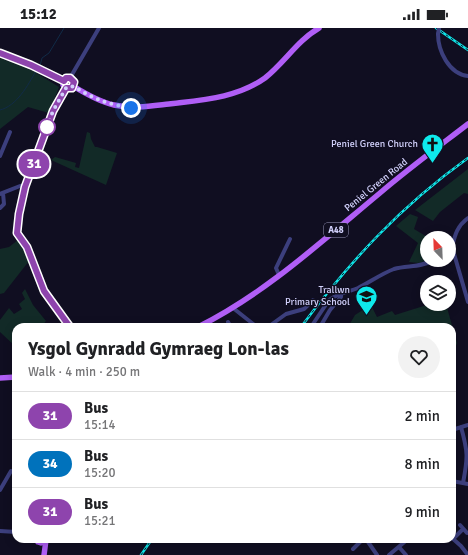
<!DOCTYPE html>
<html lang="en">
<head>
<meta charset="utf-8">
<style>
	:root { --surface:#fff; --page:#f2f2f2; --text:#202124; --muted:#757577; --line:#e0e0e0 }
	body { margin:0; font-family:Signika,sans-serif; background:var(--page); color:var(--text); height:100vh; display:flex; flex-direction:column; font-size:15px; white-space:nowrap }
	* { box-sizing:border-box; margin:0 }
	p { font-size:13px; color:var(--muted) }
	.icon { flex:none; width:22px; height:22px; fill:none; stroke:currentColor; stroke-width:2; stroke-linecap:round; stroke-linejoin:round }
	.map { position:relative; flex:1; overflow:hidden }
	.details { position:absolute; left:12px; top:295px; width:444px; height:220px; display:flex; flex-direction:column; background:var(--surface); border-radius:12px; box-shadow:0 2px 10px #0003 }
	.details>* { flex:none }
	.badge { padding:0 8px; border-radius:13px; font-size:14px; line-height:26px }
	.needle { width:26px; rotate:337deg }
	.buttons { position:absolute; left:420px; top:203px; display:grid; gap:8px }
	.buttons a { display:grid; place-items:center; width:36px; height:36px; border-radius:50%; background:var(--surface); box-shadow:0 2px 10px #0003; font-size:20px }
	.you { position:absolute; width:20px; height:20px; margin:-10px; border:3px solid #fff; border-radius:50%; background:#1a73e8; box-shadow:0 0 0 6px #1a73e833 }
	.map>.badge { position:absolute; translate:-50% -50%; box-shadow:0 0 0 2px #fff }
	.round { display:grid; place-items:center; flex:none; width:42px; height:42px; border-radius:21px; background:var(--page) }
	.summary { display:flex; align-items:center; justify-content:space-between; height:68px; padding:0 16px }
	h1 { font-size:19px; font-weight:700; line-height:30px }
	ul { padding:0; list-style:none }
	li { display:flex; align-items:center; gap:12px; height:48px; padding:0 16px; border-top:1px solid var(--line) }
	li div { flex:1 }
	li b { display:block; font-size:15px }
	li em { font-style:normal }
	li .badge { min-width:44px; font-weight:700; text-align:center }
	.status { display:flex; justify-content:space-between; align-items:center; height:28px; padding:0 20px; background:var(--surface); direction:ltr }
	.status svg { height:11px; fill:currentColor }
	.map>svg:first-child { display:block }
</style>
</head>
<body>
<div class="status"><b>15:12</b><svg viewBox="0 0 49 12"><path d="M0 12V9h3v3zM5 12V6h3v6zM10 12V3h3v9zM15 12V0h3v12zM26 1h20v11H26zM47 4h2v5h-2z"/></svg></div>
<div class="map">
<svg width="468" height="527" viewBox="0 0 468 527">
	<rect width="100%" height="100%" fill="#100e21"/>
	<path fill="#122a27" d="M 0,30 L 33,43 L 59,59 L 49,85 L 28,79 L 0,101 Z
		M 87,104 L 90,105 L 91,111 L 95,119 L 97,119 L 117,125 L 106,157 L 51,132 L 55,129 L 76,135 L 75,139 L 79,140 Z
		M 468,141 L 468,166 L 464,165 L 440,184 L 433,193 L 415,182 Z
		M 410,186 L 418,189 L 414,201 L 429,210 L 427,210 L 427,232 L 429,232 L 418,235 L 409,234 L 418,215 L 396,198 Z
		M 18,212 L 28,227 L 29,233 L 4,265 L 0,266 L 0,221 L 9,219 Z
		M 25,261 L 33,277 L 46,293 L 41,299 L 16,299 L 16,319 L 0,304 L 0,292 L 9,280 L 14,286 L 22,281 L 19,276 L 25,271 L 22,265 Z
		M 430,276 L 446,276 L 457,315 L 454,323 L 452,324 L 452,299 L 348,299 L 355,287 L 369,278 L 372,279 L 377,289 L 392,283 L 395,287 Z"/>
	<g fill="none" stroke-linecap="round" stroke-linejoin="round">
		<path stroke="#112b47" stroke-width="1" d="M 39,39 L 41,34 L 42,30 L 49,25 L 64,0
			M 0,82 C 17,78 28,57 36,43"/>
		<path stroke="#3c3f7d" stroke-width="4" d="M 438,6 C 438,23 449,46 468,48
			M 70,50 L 99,0
			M 66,60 L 53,83 L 25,159 L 19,185 L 17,205 L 27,219 L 44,263 L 69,299
			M 0,128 L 10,104
			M 0,166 L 20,158 L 25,159
			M 0,180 L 4,176 L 3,165
			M 452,219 L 468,274
			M 449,222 L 452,219 C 455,207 457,198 468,190
			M 279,247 L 276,240 L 290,211
			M 233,280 L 257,299
			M 228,294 L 231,299
			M 235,299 L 237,297
			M 268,299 L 286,286 L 304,281 L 313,272
			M 311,299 L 329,272 C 337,266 348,264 358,260 C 370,254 381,246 394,241 C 407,237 421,240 433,232
			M 320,299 L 330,282 L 341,269 L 341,267
			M 461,399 C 468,424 468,429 463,455
			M 452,402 L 468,397
			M 452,453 L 468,456
			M 0,462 L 11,443
			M 460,497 L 467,505
			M 0,503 L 16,504
			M 452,510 L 461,518 L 468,527
			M 366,511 L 377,527
			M 453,511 L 463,501
			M 399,519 L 406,527
			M 353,521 L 363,511
			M 389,527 L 408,511"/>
		<path stroke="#b05ef6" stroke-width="5.5" d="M 0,25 L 31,37 L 64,53
			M 64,53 L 66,50 L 70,50 L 74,54 L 73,58
			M 64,53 L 63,57 L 66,60 L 70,61 L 73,58
			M 73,58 C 86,66 100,74 114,77 C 133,81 151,78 169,76 C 202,72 237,70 265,50 C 284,35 298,12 319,0
			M 198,299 C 266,265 322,213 380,165 C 408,141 438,119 468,96
			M 0,350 L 16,349
			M 35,511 L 38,514 L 41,515 L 47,511
			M 44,527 L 46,512"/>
		<defs>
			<path id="rail" d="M 436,0 L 468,22
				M 301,299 C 350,233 401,178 468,130
				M 141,527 L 152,511"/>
		</defs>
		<use href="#rail" stroke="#0ee9eb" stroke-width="2.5"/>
		<use href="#rail" stroke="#100e21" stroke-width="1" stroke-dasharray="3" stroke-linecap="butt"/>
		<path stroke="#3c3f7d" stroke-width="4" d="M 438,6 L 439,0"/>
	</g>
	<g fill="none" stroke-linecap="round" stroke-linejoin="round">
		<defs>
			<path id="line" d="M 0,25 L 31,37 L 64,53 L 66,50 L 70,50 L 74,54 L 72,60 L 66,60 L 53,83 L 25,159 L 19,186 L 17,205 L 27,219 L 44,263 L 70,299"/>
		</defs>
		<use href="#line" stroke="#fff" stroke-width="9"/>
		<use href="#line" stroke="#8e44ad" stroke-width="6"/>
		<path stroke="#d2d1fc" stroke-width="4" stroke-dasharray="0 7.2" d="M 47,99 L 53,83 L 66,60 L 70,60 L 73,58 C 94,71 107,76 131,80"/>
	</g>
	<defs>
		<symbol id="church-pin" viewBox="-11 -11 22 30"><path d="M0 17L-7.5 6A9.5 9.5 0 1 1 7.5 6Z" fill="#0ee9eb" stroke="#100e21"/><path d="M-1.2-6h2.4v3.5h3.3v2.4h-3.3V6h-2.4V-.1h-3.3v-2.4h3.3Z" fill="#111"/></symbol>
		<symbol id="school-pin" viewBox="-11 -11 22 30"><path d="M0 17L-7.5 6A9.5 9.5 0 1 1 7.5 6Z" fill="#0ee9eb" stroke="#100e21"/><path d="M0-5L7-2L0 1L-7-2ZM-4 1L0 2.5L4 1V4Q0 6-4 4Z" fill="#111"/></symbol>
	</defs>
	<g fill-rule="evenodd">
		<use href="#church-pin" x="420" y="104" width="25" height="34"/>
		<use href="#school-pin" x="354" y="256" width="25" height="34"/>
	</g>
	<circle fill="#fff" stroke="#8e44ad" stroke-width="2" cx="47" cy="99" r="8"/>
	<g text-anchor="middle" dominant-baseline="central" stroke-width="3" stroke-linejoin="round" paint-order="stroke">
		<rect fill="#100e21" stroke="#9896ba" stroke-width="1" x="324" y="195" width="24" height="14" rx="3"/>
		<g font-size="9" font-weight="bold" fill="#d2d1fc">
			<text x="336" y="202">A48</text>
		</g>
		<g font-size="10" fill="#d2d1fc" stroke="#100e21" text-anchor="end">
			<text x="418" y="116">Peniel Green Church</text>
			<text x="350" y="262">Trallwn<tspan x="350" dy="12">Primary School</tspan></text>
		</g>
		<g font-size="10" fill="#d2d1fc" stroke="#100e21">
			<text transform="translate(376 157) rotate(-39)">Peniel Green Road</text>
		</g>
	</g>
</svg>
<div class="buttons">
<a><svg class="needle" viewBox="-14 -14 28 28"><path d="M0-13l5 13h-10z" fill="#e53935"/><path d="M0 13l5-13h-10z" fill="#757577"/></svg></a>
<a><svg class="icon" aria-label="layers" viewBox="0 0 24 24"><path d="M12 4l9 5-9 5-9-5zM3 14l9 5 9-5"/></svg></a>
</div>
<div class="you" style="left:131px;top:80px"></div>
<b class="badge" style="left:34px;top:136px;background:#8e44ad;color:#fff">31</b>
<section class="details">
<div class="summary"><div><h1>Ysgol Gynradd Gymraeg Lon-las</h1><p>Walk · 4 min · 250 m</p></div><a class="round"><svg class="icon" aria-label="heart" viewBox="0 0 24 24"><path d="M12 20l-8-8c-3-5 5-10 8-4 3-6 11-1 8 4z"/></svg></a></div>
<ul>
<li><span class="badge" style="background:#8e44ad;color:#fff">31</span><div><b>Bus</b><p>15:14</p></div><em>2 min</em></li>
<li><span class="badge" style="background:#0072bc;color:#fff">34</span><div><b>Bus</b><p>15:20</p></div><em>8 min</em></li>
<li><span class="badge" style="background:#8e44ad;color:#fff">31</span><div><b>Bus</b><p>15:21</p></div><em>9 min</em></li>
</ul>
</section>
</div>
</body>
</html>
